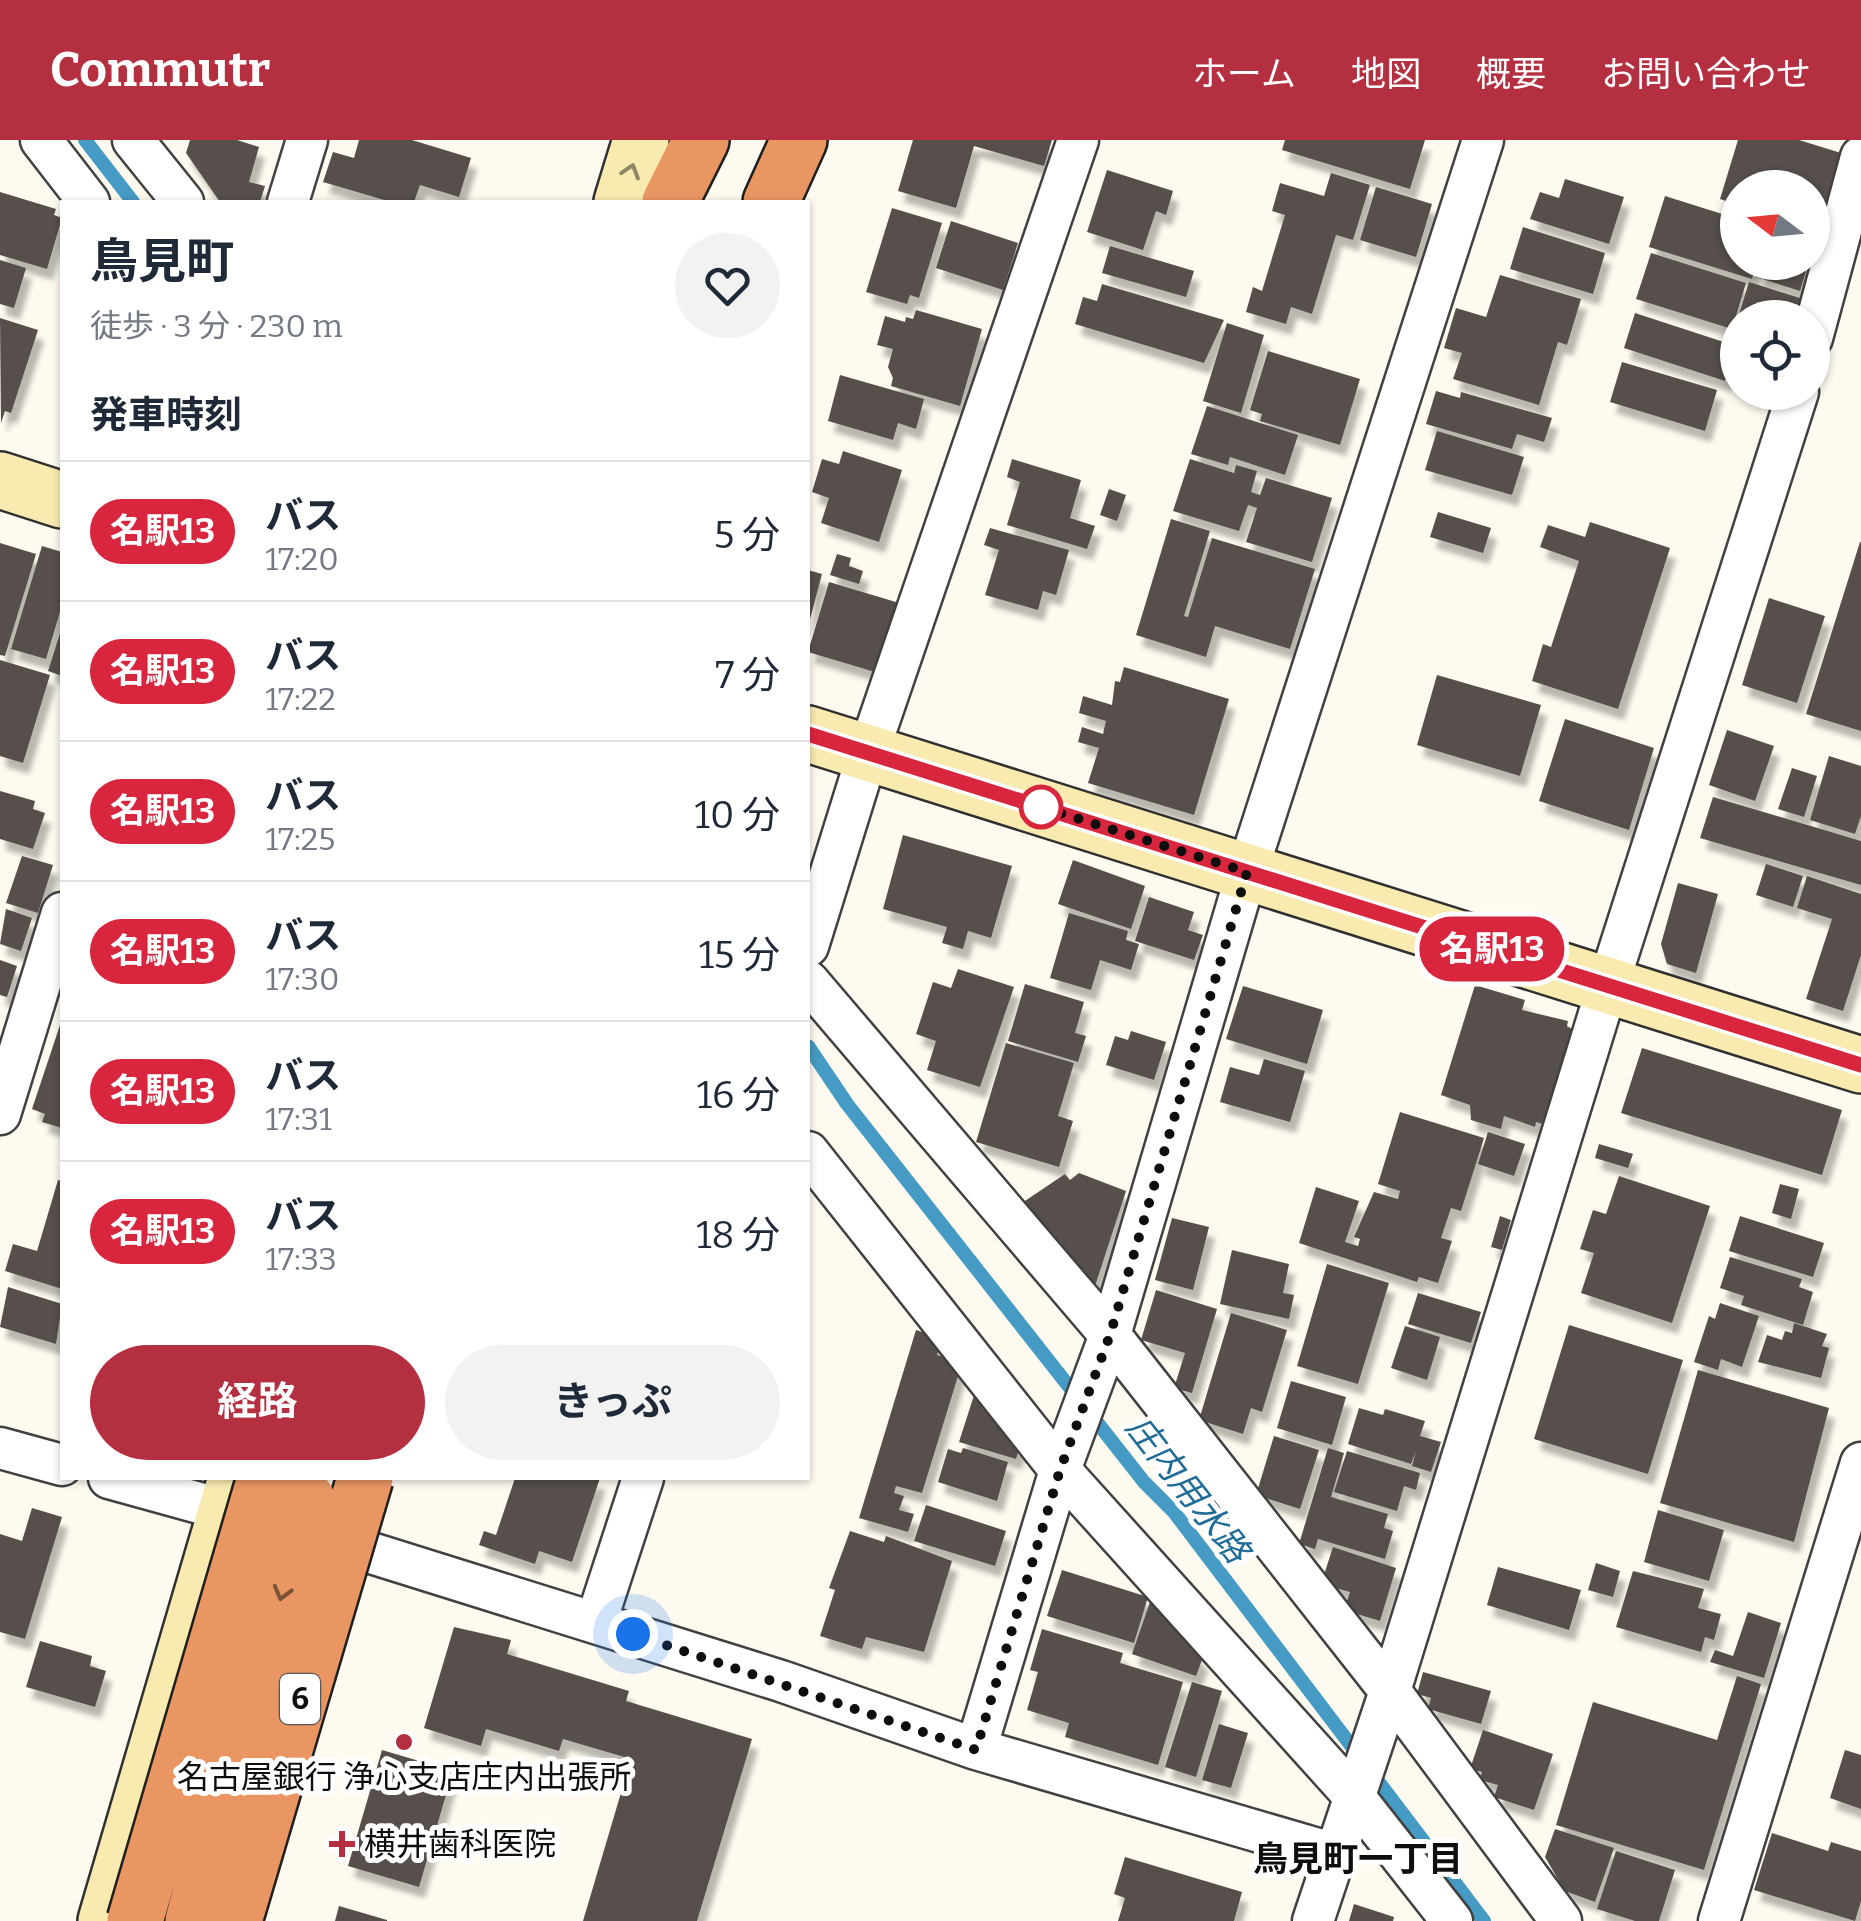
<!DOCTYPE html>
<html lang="ja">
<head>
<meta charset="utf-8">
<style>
	:root { --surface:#fff; --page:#f2f2f3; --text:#1f2937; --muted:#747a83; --line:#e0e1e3; --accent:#b43041 }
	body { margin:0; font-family:Bitter,"Noto Sans JP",serif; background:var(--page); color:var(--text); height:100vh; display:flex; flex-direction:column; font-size:38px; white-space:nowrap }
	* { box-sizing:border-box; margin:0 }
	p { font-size:32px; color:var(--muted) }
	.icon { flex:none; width:55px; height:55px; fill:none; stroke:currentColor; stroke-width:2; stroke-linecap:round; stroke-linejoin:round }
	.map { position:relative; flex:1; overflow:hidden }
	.drawer { position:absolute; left:60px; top:60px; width:750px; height:1280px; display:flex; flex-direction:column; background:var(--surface); border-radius:0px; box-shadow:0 2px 8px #0004 }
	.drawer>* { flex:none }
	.badge { padding:0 20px; border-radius:32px; font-size:35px; line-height:65px }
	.needle { width:65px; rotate:286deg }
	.controls { position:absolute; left:1720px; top:30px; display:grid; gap:20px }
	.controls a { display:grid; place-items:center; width:110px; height:110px; border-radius:50%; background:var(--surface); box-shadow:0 2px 8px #0004; font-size:50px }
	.you { position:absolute; width:50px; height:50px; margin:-25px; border:8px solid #fff; border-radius:50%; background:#1a73e8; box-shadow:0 0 0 15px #1a73e833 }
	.map>.badge { position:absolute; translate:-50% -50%; box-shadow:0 0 0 5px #fff }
	h2 { padding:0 30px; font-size:38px; line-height:90px }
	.round { display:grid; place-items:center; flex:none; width:105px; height:105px; border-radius:52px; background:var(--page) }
	.head { display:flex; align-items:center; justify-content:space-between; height:170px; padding:0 30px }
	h1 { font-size:48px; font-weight:700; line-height:75px }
	.primary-button { display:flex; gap:20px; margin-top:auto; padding:20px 30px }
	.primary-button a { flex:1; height:115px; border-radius:60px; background:var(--accent); color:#fff; font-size:40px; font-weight:700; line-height:115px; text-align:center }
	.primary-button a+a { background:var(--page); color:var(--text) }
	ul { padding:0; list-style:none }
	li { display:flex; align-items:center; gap:30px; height:140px; padding:0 30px; border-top:2px solid var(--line) }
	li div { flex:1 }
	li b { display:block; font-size:38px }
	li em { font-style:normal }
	li .badge { min-width:110px; font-weight:700; text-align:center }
	header { display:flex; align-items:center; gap:60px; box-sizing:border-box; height:140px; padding:0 50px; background:var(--accent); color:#fff }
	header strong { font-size:48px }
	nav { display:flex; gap:55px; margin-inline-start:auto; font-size:35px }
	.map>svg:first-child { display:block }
</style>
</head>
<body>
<header>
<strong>Commutr</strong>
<nav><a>ホーム</a><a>地図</a><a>概要</a><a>お問い合わせ</a></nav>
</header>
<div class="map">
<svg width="1861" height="1781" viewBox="0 0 1861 1781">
	<defs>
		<filter id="shadow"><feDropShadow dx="6" dy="11" stdDeviation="2.5" flood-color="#0004"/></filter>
	</defs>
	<rect width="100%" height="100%" fill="#fefaf0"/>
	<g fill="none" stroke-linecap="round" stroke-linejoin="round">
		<path stroke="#459bc3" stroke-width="14" d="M 85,0 L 133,62
			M 808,906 L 847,964 L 1144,1342 L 1174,1372 L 1484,1781"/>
	</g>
	<path fill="#564f4b" filter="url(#shadow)" d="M 190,0 L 237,0 L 259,7 L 249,42 L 265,46 L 260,62 L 220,62 L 186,13 Z
		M 359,0 L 412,0 L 471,18 L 459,57 L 420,45 L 414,62 L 391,62 L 323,42 L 333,12 L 354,18 Z
		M 913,0 L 1052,0 L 1044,26 L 974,6 L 956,68 L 898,51 Z
		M 1285,0 L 1425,0 L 1410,49 L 1282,10 Z
		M 1738,0 L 1799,0 L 1841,13 L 1813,104 L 1812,48 L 1738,48 L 1738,65 L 1720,59 Z
		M 1107,30 L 1173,51 L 1166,75 L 1156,71 L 1143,110 L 1087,92 Z
		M 1331,33 L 1370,45 L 1353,100 L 1336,95 L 1312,174 L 1291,167 L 1286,184 L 1246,172 L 1253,147 L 1262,151 L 1285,75 L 1272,71 L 1280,43 L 1324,56 Z
		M 1565,39 L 1624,57 L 1609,104 L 1530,79 L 1540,52 L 1559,58 Z
		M 1376,47 L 1432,64 L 1416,117 L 1360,100 Z
		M 0,52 L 56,69 L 54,75 L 62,78 L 47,129 L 0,115 Z
		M 1665,56 L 1738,79 L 1738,122 L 1757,122 L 1752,139 L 1649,107 Z
		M 892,68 L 942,83 L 919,158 L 910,155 L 907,164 L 866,152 Z
		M 951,81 L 1018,103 L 1003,150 L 936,128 Z
		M 1523,87 L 1605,113 L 1593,154 L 1510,129 Z
		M 1110,106 L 1194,131 L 1186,157 L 1102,133 Z
		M 1651,113 L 1746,143 L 1732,189 L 1636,159 Z
		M 0,120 L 26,128 L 14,168 L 0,164 Z
		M 1761,122 L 1809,122 L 1800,151 L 1756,137 Z
		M 1500,135 L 1581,159 L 1567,205 L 1558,202 L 1539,265 L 1453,239 L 1462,213 L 1444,208 L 1456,168 L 1486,177 Z
		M 1749,142 L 1800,158 L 1794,178 L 1738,178 Z
		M 1102,144 L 1224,180 L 1204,223 L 1075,184 L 1083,157 L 1097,161 Z
		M 916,170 L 982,189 L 960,266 L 891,246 L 893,238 L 888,227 L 893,209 L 877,205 L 885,176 L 905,182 L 906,177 L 913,179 Z
		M 1635,173 L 1736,206 L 1725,241 L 1624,208 Z
		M 0,178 L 38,190 L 11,273 L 5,271 L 1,283 Z
		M 1227,183 L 1264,195 L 1241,273 L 1203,261 Z
		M 1268,211 L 1360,239 L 1340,305 L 1260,281 L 1262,274 L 1250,270 Z
		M 1622,222 L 1717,250 L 1705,291 L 1610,262 Z
		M 840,235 L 924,259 L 916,289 L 898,283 L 893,300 L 828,281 Z
		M 1436,251 L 1460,258 L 1461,252 L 1552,278 L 1544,302 L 1517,294 L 1512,309 L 1426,284 Z
		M 1207,266 L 1298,295 L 1285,335 L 1230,317 L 1228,325 L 1191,314 Z
		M 1437,291 L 1524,317 L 1512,355 L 1425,330 Z
		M 843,311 L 902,330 L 879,402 L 821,383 L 829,358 L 812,352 L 822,319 L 839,324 Z
		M 1012,319 L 1081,340 L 1070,378 L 1095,386 L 1087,409 L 1007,385 L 1020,342 L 1007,337 Z
		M 1190,319 L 1234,333 L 1236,325 L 1257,331 L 1251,352 L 1260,355 L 1266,338 L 1332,358 L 1312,422 L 1246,402 L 1257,368 L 1248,365 L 1239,391 L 1173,371 Z
		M 1109,349 L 1126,355 L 1117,381 L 1100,375 Z
		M 1438,372 L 1491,388 L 1483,413 L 1430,397 Z
		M 1171,379 L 1210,391 L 1184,476 L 1188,477 L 1212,398 L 1315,429 L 1290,509 L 1215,486 L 1206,517 L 1136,495 Z
		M 1590,382 L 1670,408 L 1618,569 L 1532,541 L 1543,504 L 1551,507 L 1579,421 L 1540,407 L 1548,385 L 1585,397 Z
		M 990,388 L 1069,410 L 1056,455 L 1043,451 L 1038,470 L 985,455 L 999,410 L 984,405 Z
		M 1860,402 L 1861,402 L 1861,591 L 1806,574 Z
		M 0,403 L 36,414 L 5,516 L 0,515 Z
		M 42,406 L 62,412 L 62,465 L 46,519 L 11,509 Z
		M 837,414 L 851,418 L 849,426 L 863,431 L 859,444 L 830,435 Z
		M 808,430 L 822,434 L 809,483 L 808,483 Z
		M 829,442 L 906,465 L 885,535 L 808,512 Z
		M 1769,458 L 1825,476 L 1797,563 L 1742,545 Z
		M 62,487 L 62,536 L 48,531 Z
		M 0,520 L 50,535 L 23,623 L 0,616 Z
		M 1124,527 L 1229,559 L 1194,675 L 1088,643 L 1099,608 L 1078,602 L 1082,587 L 1103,594 L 1106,581 L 1079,573 L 1083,556 L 1112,565 L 1115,541 L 1120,542 Z
		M 1437,535 L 1541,565 L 1520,636 L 1417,605 Z
		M 1565,579 L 1654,608 L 1629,690 L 1539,661 Z
		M 1727,590 L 1774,606 L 1755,661 L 1709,645 Z
		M 1829,616 L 1861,626 L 1861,676 L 1855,694 L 1810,680 Z
		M 1792,628 L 1817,636 L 1804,677 L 1778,669 Z
		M 0,651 L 35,661 L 33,669 L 45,673 L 33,709 L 0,699 Z
		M 1713,657 L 1861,701 L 1861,745 L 1700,698 Z
		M 903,695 L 1012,726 L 991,798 L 968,791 L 963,809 L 942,803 L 947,787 L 883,769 Z
		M 22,716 L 53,725 L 38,773 L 6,763 Z
		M 1073,720 L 1145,746 L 1131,789 L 1058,764 Z
		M 1766,724 L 1803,736 L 1793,767 L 1756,755 Z
		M 1807,736 L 1861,754 L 1861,815 L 1843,871 L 1806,859 L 1832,779 L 1797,768 Z
		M 1678,743 L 1718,754 L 1696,833 L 1667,824 L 1661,804 Z
		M 1149,757 L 1194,772 L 1188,790 L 1203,795 L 1194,820 L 1135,801 Z
		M 6,769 L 32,778 L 21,811 L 0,804 Z
		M 1069,773 L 1128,791 L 1126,800 L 1139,804 L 1131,830 L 1100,820 L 1091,850 L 1050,838 Z
		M 0,820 L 17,826 L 7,857 L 0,855 Z
		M 958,829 L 1014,847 L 980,947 L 927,930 L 936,901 L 916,894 L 933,842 L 951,848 Z
		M 1025,844 L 1084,862 L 1075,893 L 1086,896 L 1078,922 L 1008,901 Z
		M 1475,845 L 1525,860 L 1522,870 L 1568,881 L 1567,886 L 1572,889 L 1542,984 L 1536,982 L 1535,987 L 1504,976 L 1501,989 L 1471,980 L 1470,965 L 1441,955 Z
		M 1243,846 L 1323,870 L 1307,924 L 1226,899 Z
		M 62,879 L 62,988 L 42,982 L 45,974 L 32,969 Z
		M 1131,891 L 1166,902 L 1154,940 L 1106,925 L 1115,896 L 1128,900 Z
		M 1006,903 L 1074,923 L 1058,976 L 1073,981 L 1059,1027 L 976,1002 Z
		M 1642,908 L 1842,970 L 1822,1035 L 1621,973 Z
		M 1264,919 L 1305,931 L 1290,982 L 1220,962 L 1230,927 L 1259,935 Z
		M 1400,972 L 1484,998 L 1461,1071 L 1451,1068 L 1441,1098 L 1452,1101 L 1438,1143 L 1419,1137 L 1417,1142 L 1299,1103 L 1316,1047 L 1359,1061 L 1345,1102 L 1358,1106 L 1360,1099 L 1354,1097 L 1374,1052 L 1398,1059 L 1400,1051 L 1378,1044 Z
		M 1488,992 L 1525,1004 L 1514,1036 L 1478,1024 Z
		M 1599,1004 L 1633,1014 L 1628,1028 L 1595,1018 Z
		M 1079,1033 L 1126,1051 L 1096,1143 L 1085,1150 L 1019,1065 L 1065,1034 L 1070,1040 Z
		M 1619,1036 L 1710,1066 L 1672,1183 L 1581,1153 L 1594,1113 L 1580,1109 L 1593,1070 L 1606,1074 Z
		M 58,1040 L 62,1041 L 62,1149 L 5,1131 L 13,1104 L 37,1111 Z
		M 1780,1044 L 1799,1049 L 1791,1079 L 1772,1073 Z
		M 1500,1076 L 1511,1080 L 1502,1110 L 1491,1107 Z
		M 1740,1076 L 1824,1103 L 1813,1137 L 1729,1111 Z
		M 1172,1078 L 1209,1087 L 1193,1150 L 1155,1140 Z
		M 1232,1110 L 1289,1124 L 1283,1153 L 1294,1155 L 1289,1179 L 1220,1164 Z
		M 1730,1117 L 1802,1139 L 1799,1147 L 1813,1152 L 1803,1185 L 1741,1165 L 1744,1156 L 1720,1148 Z
		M 1327,1124 L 1389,1143 L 1358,1244 L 1297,1226 Z
		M 8,1147 L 62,1164 L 56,1204 L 0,1187 Z
		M 1156,1150 L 1217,1169 L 1192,1253 L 1174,1248 L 1185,1213 L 1141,1200 Z
		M 1418,1153 L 1481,1172 L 1471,1203 L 1408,1184 Z
		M 1720,1163 L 1759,1176 L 1742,1227 L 1721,1219 L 1718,1230 L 1694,1222 L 1709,1176 L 1715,1179 Z
		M 1231,1173 L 1287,1190 L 1262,1272 L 1251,1268 L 1243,1294 L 1199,1280 Z
		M 1794,1183 L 1827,1194 L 1822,1206 L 1829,1208 L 1821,1238 L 1758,1222 L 1767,1195 L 1782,1200 L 1785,1191 L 1792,1193 Z
		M 1569,1185 L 1683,1220 L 1648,1334 L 1534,1299 Z
		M 1405,1186 L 1440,1197 L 1427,1240 L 1391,1228 Z
		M 916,1190 L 942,1198 L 937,1215 L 962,1223 L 922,1353 L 896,1346 L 894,1353 L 904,1356 L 899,1370 L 914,1374 L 908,1392 L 859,1378 Z
		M 1698,1230 L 1829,1268 L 1794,1402 L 1660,1363 Z
		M 1291,1241 L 1346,1257 L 1332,1305 L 1277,1288 Z
		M 976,1249 L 1022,1299 L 1016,1319 L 959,1302 Z
		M 1359,1268 L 1383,1275 L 1385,1269 L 1425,1281 L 1420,1296 L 1441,1302 L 1431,1332 L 1412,1326 L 1416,1311 L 1411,1324 L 1348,1304 Z
		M 1274,1296 L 1319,1310 L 1300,1369 L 1256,1355 Z
		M 963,1308 L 1008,1322 L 997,1361 L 938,1342 L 948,1309 L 961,1313 Z
		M 1328,1308 L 1344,1313 L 1331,1357 L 1388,1374 L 1384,1388 L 1393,1391 L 1385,1419 L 1318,1399 L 1315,1409 L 1299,1404 Z
		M 1347,1311 L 1420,1333 L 1416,1350 L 1404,1346 L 1397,1371 L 1334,1352 Z
		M 515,1338 L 600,1338 L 572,1422 L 539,1411 L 535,1424 L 479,1405 L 484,1391 L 496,1395 Z
		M 926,1365 L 1006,1391 L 995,1426 L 914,1401 Z
		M 32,1368 L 62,1377 L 25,1499 L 0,1492 L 0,1394 L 22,1401 Z
		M 1658,1370 L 1724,1390 L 1709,1441 L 1644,1422 Z
		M 850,1391 L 884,1402 L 886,1396 L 952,1421 L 924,1512 L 866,1497 L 862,1509 L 820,1496 L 835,1450 L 829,1448 Z
		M 1333,1407 L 1396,1428 L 1380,1481 L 1344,1470 L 1350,1452 L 1321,1444 Z
		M 1596,1423 L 1620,1431 L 1613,1457 L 1588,1450 Z
		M 1498,1427 L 1581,1450 L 1569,1490 L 1487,1465 Z
		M 1062,1430 L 1148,1457 L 1134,1503 L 1047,1476 Z
		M 1633,1431 L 1704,1449 L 1698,1468 L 1721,1474 L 1714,1500 L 1705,1497 L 1701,1512 L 1616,1487 Z
		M 1150,1462 L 1202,1520 L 1196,1536 L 1132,1514 Z
		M 1748,1472 L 1781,1483 L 1764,1538 L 1710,1522 L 1715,1510 L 1733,1516 Z
		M 454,1487 L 511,1500 L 507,1514 L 629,1551 L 626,1561 L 752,1599 L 697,1781 L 583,1781 L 631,1619 L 563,1599 L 559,1611 L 486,1589 L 481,1606 L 424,1588 Z
		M 1042,1489 L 1123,1513 L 1120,1523 L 1183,1542 L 1158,1625 L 1065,1597 L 1069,1583 L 1027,1570 L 1038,1532 L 1030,1530 Z
		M 40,1501 L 92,1516 L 90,1526 L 106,1531 L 95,1567 L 26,1547 Z
		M 1423,1532 L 1491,1551 L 1481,1584 L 1428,1569 L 1431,1558 L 1417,1554 Z
		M 1737,1536 L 1761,1544 L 1704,1730 L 1556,1685 L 1593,1562 L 1717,1600 Z
		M 1192,1542 L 1222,1551 L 1196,1637 L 1165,1627 Z
		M 1219,1584 L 1248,1593 L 1231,1648 L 1202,1640 Z
		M 1483,1590 L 1553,1614 L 1534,1670 L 1494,1657 L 1498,1645 L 1480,1640 L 1482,1632 L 1470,1629 Z
		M 382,1610 L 453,1631 L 419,1747 L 348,1726 Z
		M 1845,1610 L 1861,1615 L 1861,1669 L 1830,1658 Z
		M 1555,1689 L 1614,1708 L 1595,1762 L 1565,1751 L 1545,1717 Z
		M 1772,1693 L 1828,1711 L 1831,1702 L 1861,1711 L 1861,1761 L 1855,1781 L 1754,1750 Z
		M 1616,1711 L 1675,1730 L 1659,1781 L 1635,1781 L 1597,1769 Z
		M 1125,1717 L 1242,1752 L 1234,1781 L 1118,1781 L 1125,1758 L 1114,1754 Z
		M 1354,1764 L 1394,1777 L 1393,1781 L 1349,1781 Z
		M 339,1766 L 387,1780 L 387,1781 L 335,1781 Z"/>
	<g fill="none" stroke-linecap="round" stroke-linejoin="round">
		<defs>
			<path id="street" d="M 41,0 L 89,62
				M 133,0 L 183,62
				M 288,62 L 307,0
				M 1812,198 L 1861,17
				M 808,806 L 868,613 L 1078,0
				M 808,841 L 1110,1195 L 1390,1551 L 1561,1781
				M 0,974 L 62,773
				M 808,1012 L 1060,1330 L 1353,1655 L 1452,1781
				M 0,1308 L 62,1325
				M 109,1338 L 250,1377
				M 320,1397 L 781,1541 L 976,1609 L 1335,1714
				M 596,1482 L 643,1338
				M 976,1609 L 1060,1330 L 1110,1195 L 1247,732 L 1483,0
				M 1313,1781 L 1390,1551 L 1608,845 L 1798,252
				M 1719,1781 L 1861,1323"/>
			<path id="secondary" d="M 622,62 L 641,0
				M 0,340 L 62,360
				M 808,594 L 1861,925
				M 106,1781 L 236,1338"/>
			<path id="highway" d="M 670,62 L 701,0
				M 771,62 L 799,0"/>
		</defs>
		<use href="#street" stroke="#414141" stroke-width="45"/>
		<use href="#secondary" stroke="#303030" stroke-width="60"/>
		<use href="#highway" stroke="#1f1f1f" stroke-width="60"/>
		<use href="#street" stroke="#fff" stroke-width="40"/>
		<use href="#secondary" stroke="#f9ebb0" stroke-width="55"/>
		<use href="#highway" stroke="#e99663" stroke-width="55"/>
		<defs>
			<path id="highway-bridge" d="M 135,1781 L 265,1338
				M 193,1781 L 307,1359
				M 234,1781 L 365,1338"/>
		</defs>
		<use href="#highway-bridge" stroke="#1f1f1f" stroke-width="60" stroke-linecap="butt"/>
		<use href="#highway-bridge" stroke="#e99663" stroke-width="55"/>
	</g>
	<defs><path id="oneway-chevron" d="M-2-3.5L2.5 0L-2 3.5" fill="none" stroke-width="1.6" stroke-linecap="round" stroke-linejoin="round" transform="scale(2.5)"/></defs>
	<use stroke="#8f8867" href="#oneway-chevron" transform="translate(631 31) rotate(-73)"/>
	<use stroke="#7c5238" href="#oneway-chevron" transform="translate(282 1453) rotate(105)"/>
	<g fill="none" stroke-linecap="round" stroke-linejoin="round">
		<defs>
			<path id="line" d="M 808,594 L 1861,925"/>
		</defs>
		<use href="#line" stroke="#fff" stroke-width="22"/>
		<use href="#line" stroke="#d7263d" stroke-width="15"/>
		<path stroke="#0e0e0e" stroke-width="10" stroke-dasharray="0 18" d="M 633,1494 L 976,1610 L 1060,1330 L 1110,1195 L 1247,732 L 1041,667"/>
	</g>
	<circle fill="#fff" stroke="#d7263d" stroke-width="5" cx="1041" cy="667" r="20"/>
	<g fill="#b43041" stroke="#fff" stroke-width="4">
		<circle cx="404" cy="1602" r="10"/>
		<path d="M337 1689h10v10h10v10h-10v10h-10v-10h-10v-10h10z"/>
	</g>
	<g text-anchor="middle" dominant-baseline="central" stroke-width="10" stroke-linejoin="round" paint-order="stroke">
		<rect fill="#fff" stroke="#565656" stroke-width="2.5" x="280" y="1534" width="40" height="50" rx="8"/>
		<g font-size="30" font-weight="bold" fill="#0e0e0e">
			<text x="300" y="1559">6</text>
		</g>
		<g font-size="32" fill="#0e0e0e" stroke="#fff">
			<text x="404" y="1637">名古屋銀行 浄心支店庄内出張所</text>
			<text x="364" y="1704" text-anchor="start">横井歯科医院</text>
		</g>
		<g font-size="35" font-style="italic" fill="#206c97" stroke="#fff">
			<text transform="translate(1188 1349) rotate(52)">庄内用水路</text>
		</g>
		<g font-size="35" font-weight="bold" fill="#0e0e0e" stroke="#fff">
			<text x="1358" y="1719">鳥見町一丁目</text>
		</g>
	</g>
</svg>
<div class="controls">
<a><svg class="needle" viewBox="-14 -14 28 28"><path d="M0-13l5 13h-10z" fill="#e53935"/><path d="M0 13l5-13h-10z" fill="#747a83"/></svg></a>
<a><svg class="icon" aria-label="locate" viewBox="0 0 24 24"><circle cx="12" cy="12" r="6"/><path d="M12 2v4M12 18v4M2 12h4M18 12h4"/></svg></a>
</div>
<div class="you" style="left:633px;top:1494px"></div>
<b class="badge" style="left:1492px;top:809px;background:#d7263d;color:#fff">名駅13</b>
<section class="drawer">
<div class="head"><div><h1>鳥見町</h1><p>徒歩 · 3 分 · 230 m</p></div><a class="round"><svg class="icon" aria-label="heart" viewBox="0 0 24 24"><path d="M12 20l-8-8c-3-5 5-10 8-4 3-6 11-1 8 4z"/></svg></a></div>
<h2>発車時刻</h2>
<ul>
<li><span class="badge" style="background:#d7263d;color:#fff">名駅13</span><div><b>バス</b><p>17:20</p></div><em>5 分</em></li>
<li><span class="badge" style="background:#d7263d;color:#fff">名駅13</span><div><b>バス</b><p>17:22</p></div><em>7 分</em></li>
<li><span class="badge" style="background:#d7263d;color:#fff">名駅13</span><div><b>バス</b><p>17:25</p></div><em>10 分</em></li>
<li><span class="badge" style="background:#d7263d;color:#fff">名駅13</span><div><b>バス</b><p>17:30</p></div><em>15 分</em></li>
<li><span class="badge" style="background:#d7263d;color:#fff">名駅13</span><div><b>バス</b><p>17:31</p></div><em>16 分</em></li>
<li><span class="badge" style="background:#d7263d;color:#fff">名駅13</span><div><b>バス</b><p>17:33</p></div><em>18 分</em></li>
</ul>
<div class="primary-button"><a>経路</a><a>きっぷ</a></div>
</section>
</div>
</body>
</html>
